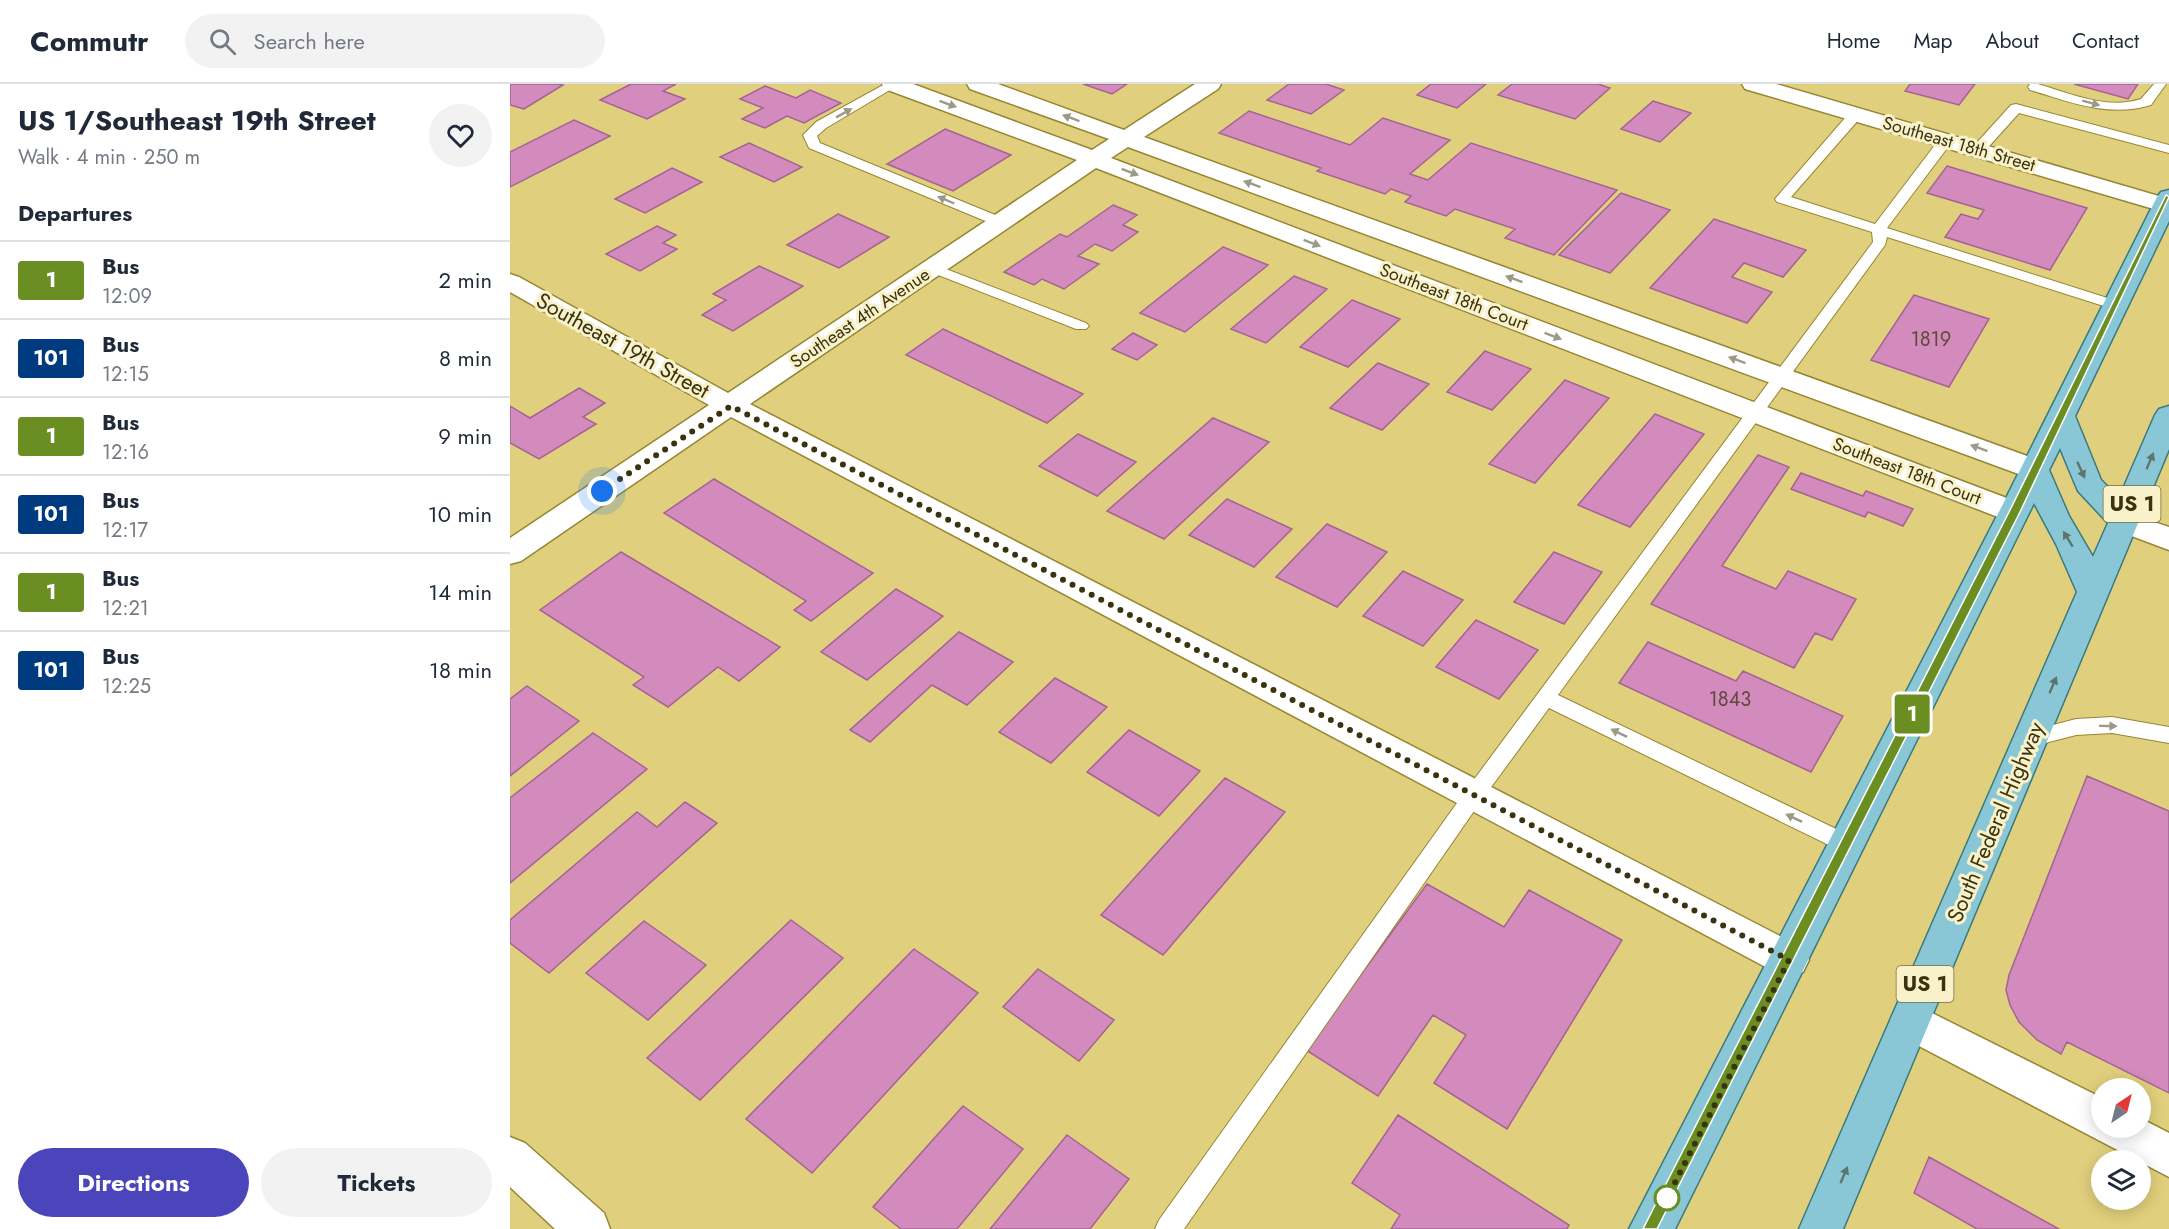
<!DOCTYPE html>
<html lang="en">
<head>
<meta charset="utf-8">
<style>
	:root { --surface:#fff; --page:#f2f2f3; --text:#1f2937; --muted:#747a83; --line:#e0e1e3; --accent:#4a45bb }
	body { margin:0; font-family:Jost,sans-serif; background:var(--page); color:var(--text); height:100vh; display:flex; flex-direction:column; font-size:22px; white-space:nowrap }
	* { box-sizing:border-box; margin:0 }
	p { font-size:20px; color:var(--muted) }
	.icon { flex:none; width:33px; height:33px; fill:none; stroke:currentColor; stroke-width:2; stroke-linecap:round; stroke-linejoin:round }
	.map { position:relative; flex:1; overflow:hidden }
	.side { display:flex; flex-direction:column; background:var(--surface); width:510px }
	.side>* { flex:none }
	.badge { padding:0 12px; border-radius:4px; font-size:21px; line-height:39px }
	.needle { width:39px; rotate:35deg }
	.controls { position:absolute; left:1581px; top:994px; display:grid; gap:12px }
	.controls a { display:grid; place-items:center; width:60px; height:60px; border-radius:50%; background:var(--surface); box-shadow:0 3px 15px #0003; font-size:30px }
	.you { position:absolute; width:30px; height:30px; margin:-15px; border:4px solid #fff; border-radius:50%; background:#1a73e8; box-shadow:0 0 0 9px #1a73e833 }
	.map>.badge { position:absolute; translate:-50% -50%; box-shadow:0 0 0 3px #fff }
	h2 { padding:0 18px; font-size:22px; line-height:54px }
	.round { display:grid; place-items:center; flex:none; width:63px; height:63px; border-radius:32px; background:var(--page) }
	.headline { display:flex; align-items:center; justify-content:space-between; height:102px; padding:0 18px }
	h1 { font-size:28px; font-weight:700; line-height:45px }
	.cta { display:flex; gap:12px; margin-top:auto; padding:12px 18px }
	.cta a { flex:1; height:69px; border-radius:36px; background:var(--accent); color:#fff; font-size:24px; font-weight:700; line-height:69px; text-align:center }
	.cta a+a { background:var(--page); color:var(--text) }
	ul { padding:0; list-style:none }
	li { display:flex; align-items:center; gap:18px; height:78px; padding:0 18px; border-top:2px solid var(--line) }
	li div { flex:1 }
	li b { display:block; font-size:22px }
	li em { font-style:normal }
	li .badge { min-width:66px; font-weight:700; text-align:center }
	header { display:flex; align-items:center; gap:36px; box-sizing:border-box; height:84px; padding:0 30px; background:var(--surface); border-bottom:2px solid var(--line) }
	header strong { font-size:28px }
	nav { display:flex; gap:33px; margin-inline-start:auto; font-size:21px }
	.search { width:420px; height:54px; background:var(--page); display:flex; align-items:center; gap:15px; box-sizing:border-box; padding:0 21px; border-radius:33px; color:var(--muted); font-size:22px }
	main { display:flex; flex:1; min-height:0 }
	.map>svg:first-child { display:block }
</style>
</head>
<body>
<header>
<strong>Commutr</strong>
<div class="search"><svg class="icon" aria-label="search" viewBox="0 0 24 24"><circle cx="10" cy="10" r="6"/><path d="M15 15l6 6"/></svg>Search here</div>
<nav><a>Home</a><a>Map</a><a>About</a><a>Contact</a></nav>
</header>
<main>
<section class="side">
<div class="headline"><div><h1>US 1/Southeast 19th Street</h1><p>Walk · 4 min · 250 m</p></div><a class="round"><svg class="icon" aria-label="heart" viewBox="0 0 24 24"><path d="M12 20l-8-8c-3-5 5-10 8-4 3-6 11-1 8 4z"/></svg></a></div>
<h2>Departures</h2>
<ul>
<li><span class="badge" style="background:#6b8e23;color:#fff">1</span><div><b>Bus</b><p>12:09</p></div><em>2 min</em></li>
<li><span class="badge" style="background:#003b80;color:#fff">101</span><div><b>Bus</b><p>12:15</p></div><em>8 min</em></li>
<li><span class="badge" style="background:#6b8e23;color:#fff">1</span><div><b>Bus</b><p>12:16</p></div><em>9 min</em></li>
<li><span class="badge" style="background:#003b80;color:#fff">101</span><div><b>Bus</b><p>12:17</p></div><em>10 min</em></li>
<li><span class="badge" style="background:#6b8e23;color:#fff">1</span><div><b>Bus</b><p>12:21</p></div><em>14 min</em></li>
<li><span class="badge" style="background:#003b80;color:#fff">101</span><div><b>Bus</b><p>12:25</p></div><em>18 min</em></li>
</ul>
<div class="cta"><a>Directions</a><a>Tickets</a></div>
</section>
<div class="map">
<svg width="1659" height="1145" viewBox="0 0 1659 1145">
	<rect width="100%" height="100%" fill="#e0d07d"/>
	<path fill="#d28bbc" stroke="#a56392" stroke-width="1.5" d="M 0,0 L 48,0 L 53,1 L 14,25 L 0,21 Z
		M 121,0 L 166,0 L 153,7 L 175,15 L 137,35 L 90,16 Z
		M 573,0 L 617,0 L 602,10 Z
		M 779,0 L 816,0 L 834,6 L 801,30 L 757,16 Z
		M 921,0 L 976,0 L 947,24 L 907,11 Z
		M 1002,0 L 1088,0 L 1100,4 L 1065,35 L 988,11 Z
		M 1400,0 L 1465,0 L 1449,21 L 1395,7 Z
		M 1564,0 L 1628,0 L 1618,15 Z
		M 255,2 L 286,14 L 300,6 L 331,19 L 294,39 L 277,32 L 255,44 L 232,35 L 253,24 L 230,15 Z
		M 1143,17 L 1181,29 L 1150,58 L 1111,45 Z
		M 739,27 L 840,61 L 873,34 L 940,56 L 900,90 L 918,96 L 961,59 L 1107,106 L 1044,171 L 995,154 L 1005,145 L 945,125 L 936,132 L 895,118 L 901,112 L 881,105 L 875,110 L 807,87 L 811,84 L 709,49 Z
		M 64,36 L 100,52 L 0,103 L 0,68 Z
		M 435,45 L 501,71 L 443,107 L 377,80 Z
		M 239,59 L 292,83 L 264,98 L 210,73 Z
		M 1437,82 L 1577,124 L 1540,186 L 1435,153 L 1451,130 L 1468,135 L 1474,126 L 1417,109 Z
		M 162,84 L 192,98 L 135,129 L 105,115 Z
		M 1111,109 L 1160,126 L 1100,189 L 1049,171 Z
		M 603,121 L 627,131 L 613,141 L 628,148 L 602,167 L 585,160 L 568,172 L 589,180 L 554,205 L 532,195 L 524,201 L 494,188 L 550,150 L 557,153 Z
		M 328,130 L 379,153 L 329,184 L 277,161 Z
		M 1204,135 L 1296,166 L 1273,193 L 1234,179 L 1222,193 L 1262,208 L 1237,239 L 1140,204 Z
		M 147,142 L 166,151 L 153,159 L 167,165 L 130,187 L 96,170 Z
		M 713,163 L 758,181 L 675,248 L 630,229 Z
		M 249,182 L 293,202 L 223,247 L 192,231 L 216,216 L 203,210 Z
		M 784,192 L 817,205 L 756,259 L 721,245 Z
		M 1404,211 L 1479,235 L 1439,303 L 1361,276 Z
		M 842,216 L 890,235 L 838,283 L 790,263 Z
		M 433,245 L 573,310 L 537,339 L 396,271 Z
		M 623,249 L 647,261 L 627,276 L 602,265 Z
		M 975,267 L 1021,285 L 982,326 L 937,308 Z
		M 868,279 L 919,300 L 872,346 L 820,324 Z
		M 1055,296 L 1099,314 L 1025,399 L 979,380 Z
		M 69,304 L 95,319 L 73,333 L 86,340 L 29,375 L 0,359 L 0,322 L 20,334 Z
		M 1145,330 L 1194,350 L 1120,443 L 1068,421 Z
		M 703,334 L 759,358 L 654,455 L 597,427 Z
		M 568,350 L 626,378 L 587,412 L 529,382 Z
		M 1248,371 L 1279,383 L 1212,482 L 1266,505 L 1278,487 L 1346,515 L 1322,556 L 1305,549 L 1284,584 L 1141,520 Z
		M 1291,389 L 1353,412 L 1356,407 L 1403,425 L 1393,442 L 1358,428 L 1355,433 L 1281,405 Z
		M 204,395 L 363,489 L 301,537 L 284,526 L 296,517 L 154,429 Z
		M 717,415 L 782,445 L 744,483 L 679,451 Z
		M 817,440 L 877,468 L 827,523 L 766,493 Z
		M 111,468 L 270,563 L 229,597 L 208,583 L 158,623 L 123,601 L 134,593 L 30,526 Z
		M 1044,468 L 1092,488 L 1054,540 L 1004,518 Z
		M 893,487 L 953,516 L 913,562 L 853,532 Z
		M 386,505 L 433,532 L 357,596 L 311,568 Z
		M 966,536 L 1028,566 L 989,615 L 926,583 Z
		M 449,548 L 503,578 L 457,621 L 422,601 L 360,658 L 340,646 Z
		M 1138,558 L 1226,597 L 1233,587 L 1333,632 L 1301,688 L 1109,599 Z
		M 545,594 L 597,623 L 541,679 L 489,648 Z
		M 17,602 L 69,637 L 0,692 L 0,615 Z
		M 619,646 L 690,687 L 649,732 L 577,688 Z
		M 83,649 L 137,685 L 0,799 L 0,714 Z
		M 1577,692 L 1659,727 L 1659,1009 L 1557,958 L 1551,970 L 1527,956 L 1509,938 L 1500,921 L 1496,906 L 1499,891 Z
		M 715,694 L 775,728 L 653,871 L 591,831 Z
		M 175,718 L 207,739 L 39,889 L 0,859 L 0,836 L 127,728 L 147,743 Z
		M 917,800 L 994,843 L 1019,806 L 1112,856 L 997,1045 L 924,999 L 956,951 L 923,931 L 868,1012 L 796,966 Z
		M 281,836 L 333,874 L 190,1016 L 137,974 Z
		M 134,837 L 196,881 L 138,936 L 76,889 Z
		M 404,865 L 468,909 L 302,1089 L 236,1035 Z
		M 528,885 L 604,936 L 569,977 L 493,923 Z
		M 453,1022 L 513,1065 L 447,1145 L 391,1145 L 363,1123 Z
		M 888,1031 L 1059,1141 L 1057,1145 L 881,1145 L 890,1131 L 842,1099 Z
		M 557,1051 L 619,1095 L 580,1145 L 480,1145 Z
		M 1419,1073 L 1549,1145 L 1467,1145 L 1404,1109 Z"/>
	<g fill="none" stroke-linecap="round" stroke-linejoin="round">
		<defs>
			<path id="service" d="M 375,0 L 390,0 L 316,44 L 307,52 L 310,59 L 495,135 L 497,138 L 495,141 L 485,141 L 299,64 L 293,51 L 306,38 Z
				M 1520,0 L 1528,0 C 1562,10 1597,26 1631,15 L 1644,0 L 1656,0 L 1641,21 C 1598,34 1560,18 1520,6 L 1518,3 Z
				M 1506,20 L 1659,61 L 1659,69 L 1509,29 L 1473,69 L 1463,69 L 1461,66 L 1463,63 L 1501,21 Z
				M 1346,26 L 1352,30 L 1351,33 L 1281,113 L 1365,140 L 1431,53 L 1441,53 L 1443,56 L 1441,59 L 1377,144 L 1610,218 L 1613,221 L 1605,226 L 1600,224 L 1377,153 L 1375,161 L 1048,611 L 1345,754 L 1348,760 L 1345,766 L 1337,769 L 1329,766 L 1039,624 L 971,717 L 674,1145 L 645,1145 L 649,1136 L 957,705 L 1363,158 L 1362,148 L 1267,118 L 1265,115 L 1341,27 Z
				M 423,180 L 576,239 L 579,242 L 576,245 L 566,245 L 418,187 L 416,184 Z
				M 1602,633 L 1659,643 L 1659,659 L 1602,649 L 1566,651 L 1520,663 L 1513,661 L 1510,655 L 1513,649 L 1566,635 Z"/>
			<path id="minor" d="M 372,0 L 403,0 L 582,66 L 599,55 L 460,5 L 457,0 L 488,0 L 614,46 L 685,0 L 711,0 L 708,5 L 634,53 L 1534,378 L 1539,385 L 1534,392 L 1524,395 L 1514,392 L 618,63 L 601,74 L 1515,421 L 1519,428 L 1515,435 L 1504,438 L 1493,435 L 586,84 L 240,320 L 1293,864 L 1299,876 L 1293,888 L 1279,894 L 1265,888 L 221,333 L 11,477 L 0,480 L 0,454 L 199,321 L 0,208 L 0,190 L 9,193 L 218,309 L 567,76 L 375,5 Z
				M 1232,0 L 1266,0 L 1659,115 L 1659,127 L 1647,126 L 1235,5 Z
				M 1614,428 L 1659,443 L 1659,466 L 1603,445 L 1599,438 L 1603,431 Z
				M 1400,918 L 1592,1014 L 1592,1044 L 1630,1044 L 1630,1034 L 1659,1049 L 1659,1093 L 1386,950 L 1380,937 L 1386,924 Z
				M 0,1053 L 15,1059 L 94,1129 L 100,1145 L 45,1145 L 0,1103 Z"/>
			<path id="primary" d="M 1659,106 L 1659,137 L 1565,332 L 1591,396 L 1609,414 L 1645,331 L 1649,325 L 1659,322 L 1659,365 L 1333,1145 L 1289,1145 L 1567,508 L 1546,460 L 1524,419 L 1165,1145 L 1119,1145 L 1489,428 L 1647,113 L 1651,108 ZM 1550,364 L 1568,407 L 1598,439 L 1583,473 L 1559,432 L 1539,386 Z"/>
		</defs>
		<use href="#service" stroke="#968631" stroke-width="2"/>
		<use href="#minor" stroke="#968631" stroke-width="3"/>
		<use href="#primary" stroke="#3a7a7f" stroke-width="3"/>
		<use href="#service" fill="#fff" fill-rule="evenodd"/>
		<use href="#minor" fill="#fff" fill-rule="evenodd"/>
		<use href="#primary" fill="#89c7d7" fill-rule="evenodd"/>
	</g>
	<defs><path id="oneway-solid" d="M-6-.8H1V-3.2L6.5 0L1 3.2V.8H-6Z" transform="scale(1.5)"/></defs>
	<g fill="#9c9987">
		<use href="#oneway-solid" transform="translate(1581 19) rotate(15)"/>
		<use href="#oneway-solid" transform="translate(438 20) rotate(20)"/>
		<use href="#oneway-solid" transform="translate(334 29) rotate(-29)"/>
		<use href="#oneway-solid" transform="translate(561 34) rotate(-160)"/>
		<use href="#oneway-solid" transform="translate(620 88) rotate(21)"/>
		<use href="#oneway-solid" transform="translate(742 100) rotate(-160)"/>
		<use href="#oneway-solid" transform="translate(436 116) rotate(-157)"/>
		<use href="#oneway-solid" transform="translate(802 159) rotate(21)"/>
		<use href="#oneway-solid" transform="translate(1004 195) rotate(-160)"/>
		<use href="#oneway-solid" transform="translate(1043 252) rotate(21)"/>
		<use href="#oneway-solid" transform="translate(1227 276) rotate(-160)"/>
		<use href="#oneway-solid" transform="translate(1469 364) rotate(-160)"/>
		<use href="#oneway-solid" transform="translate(1598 642) rotate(1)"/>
		<use href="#oneway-solid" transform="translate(1109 649) rotate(-154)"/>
		<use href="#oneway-solid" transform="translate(1284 734) rotate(-154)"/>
	</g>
	<g fill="#5e7669">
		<use href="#oneway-solid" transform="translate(1640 377) rotate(-67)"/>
		<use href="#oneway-solid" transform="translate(1571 386) rotate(65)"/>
		<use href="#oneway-solid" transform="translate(1558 455) rotate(-121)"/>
		<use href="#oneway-solid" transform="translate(1543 601) rotate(-67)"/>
		<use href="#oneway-solid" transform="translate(1334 1091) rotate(-67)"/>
	</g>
	<path fill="#6b8e23" stroke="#fff" stroke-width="1.5" d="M 1656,111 L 1659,113 L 1510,428 L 1147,1145 L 1133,1145 L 1136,1139 L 1499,428 Z"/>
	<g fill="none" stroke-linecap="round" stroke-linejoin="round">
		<path stroke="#3a330f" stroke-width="6" stroke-dasharray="0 10.8" d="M 92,407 L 221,322 L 1279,876 L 1157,1114"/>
	</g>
	<circle fill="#fff" stroke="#6b8e23" stroke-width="3" cx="1157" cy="1114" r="12"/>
	<g text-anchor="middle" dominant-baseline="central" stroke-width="6" stroke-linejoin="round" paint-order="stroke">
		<g font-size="18" fill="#3a330f" stroke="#f8f1c9">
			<text transform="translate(1449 60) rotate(16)">Southeast 18th Street</text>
			<text transform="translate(944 213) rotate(21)">Southeast 18th Court</text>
			<text transform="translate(350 234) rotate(-34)">Southeast 4th Avenue</text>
			<text transform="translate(1397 387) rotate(21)">Southeast 18th Court</text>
		</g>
		<g font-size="20" fill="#60493a">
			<text x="1421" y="255">1819</text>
			<text x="1220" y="615">1843</text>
		</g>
		<g fill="#f8f1c9" stroke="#736c47" stroke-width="1.5">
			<rect x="1593.5" y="402" width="57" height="36" rx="4.5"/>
			<rect x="1386.5" y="882" width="57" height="36" rx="4.5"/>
		</g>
		<g font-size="21" font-weight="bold" fill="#3a330f">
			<text x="1622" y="420">US 1</text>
			<text x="1415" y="900">US 1</text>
		</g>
		<g font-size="22" fill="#3a330f" stroke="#f8f1c9">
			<text transform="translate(113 261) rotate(29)">Southeast 19th Street</text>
			<text transform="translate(1485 738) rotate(-67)">South Federal Highway</text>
		</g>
	</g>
</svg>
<div class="controls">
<a><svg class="needle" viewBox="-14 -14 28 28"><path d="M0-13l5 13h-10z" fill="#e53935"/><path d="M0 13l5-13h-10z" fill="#747a83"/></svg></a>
<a><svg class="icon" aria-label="layers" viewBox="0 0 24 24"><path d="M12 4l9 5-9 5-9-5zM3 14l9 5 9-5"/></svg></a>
</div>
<div class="you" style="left:92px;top:407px"></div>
<b class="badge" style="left:1402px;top:630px;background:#6b8e23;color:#fff">1</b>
</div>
</main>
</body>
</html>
